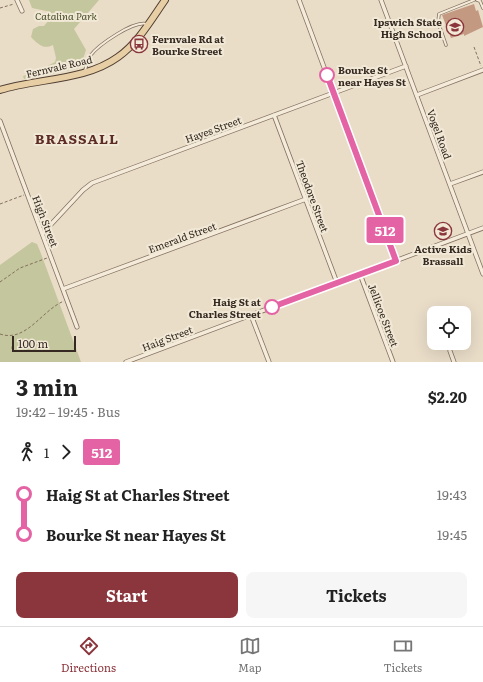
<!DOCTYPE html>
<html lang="en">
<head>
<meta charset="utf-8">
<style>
	:root { --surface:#fff; --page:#f6f6f6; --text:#222; --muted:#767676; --line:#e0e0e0; --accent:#8b363c }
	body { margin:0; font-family:Literata,serif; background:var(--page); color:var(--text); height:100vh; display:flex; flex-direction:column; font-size:15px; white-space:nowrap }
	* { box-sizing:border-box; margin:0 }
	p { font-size:13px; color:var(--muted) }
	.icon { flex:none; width:22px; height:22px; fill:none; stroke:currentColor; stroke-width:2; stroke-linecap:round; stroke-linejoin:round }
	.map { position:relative; height:362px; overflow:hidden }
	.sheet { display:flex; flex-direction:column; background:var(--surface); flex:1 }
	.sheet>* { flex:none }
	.badge { padding:0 8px; border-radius:3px; font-size:14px; line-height:26px }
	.buttons { position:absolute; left:427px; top:306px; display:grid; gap:8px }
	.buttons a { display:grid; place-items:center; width:44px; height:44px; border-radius:8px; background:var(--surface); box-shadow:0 4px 16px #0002; font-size:20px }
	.scale { position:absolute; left:12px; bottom:10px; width:64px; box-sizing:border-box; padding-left:4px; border:2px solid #352921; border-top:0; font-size:11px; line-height:14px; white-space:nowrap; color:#352921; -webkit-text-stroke:3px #f1e8d6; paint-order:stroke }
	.map>.badge { position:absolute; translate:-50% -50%; box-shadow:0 0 0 2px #fff }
	.legs { display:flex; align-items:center; gap:6px; height:44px; padding:0 16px; font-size:13px }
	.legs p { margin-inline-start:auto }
	.headline { display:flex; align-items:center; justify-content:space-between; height:68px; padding:0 16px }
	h1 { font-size:22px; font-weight:700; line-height:30px }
	.cta { display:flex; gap:8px; margin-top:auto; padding:8px 16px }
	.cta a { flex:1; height:46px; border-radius:8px; background:var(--accent); color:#fff; font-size:16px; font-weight:700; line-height:46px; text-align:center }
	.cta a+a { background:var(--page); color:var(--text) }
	ul { padding:0 16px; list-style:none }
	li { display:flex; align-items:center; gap:14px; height:40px; font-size:15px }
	li i { display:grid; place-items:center; width:6px; height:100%; margin:0 5px; background:currentColor }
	li i::after { content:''; width:10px; height:10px; margin:-5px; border:3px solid; border-radius:50%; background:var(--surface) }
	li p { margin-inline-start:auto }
	li:first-child i { background:linear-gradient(#0000 50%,currentColor 0) }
	li:last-child i { background:linear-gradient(currentColor 50%,#0000 0) }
	.dock { display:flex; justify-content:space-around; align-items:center; height:56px; border-top:1px solid var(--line); background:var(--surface); font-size:11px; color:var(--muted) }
	.dock a { display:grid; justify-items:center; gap:2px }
	.dock .current { color:var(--accent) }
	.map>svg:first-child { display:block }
</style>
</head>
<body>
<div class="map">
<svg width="483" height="362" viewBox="0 0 483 362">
	<rect width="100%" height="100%" fill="#e9ddc8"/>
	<path fill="#c4c69d" d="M 29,0 L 99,0 L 74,29 L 86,50 L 80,68 L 24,79 L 23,76 L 36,72 L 55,62 L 56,58 L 53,45 C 43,50 38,44 31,37 L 33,29 L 39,26 L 44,26 L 49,20 L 51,12 L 32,8 Z
		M 32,242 L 37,244 L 40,251 L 81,362 L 0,362 L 0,265 Z"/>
	<path fill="#c39982" d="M 474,4 L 476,11 L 478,10 L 483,27 L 464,36 L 464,34 L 451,38 L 442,15 Z"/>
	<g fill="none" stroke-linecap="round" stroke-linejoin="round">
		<defs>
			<path id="service" d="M 477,0 L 480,1 L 483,8
				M 446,45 L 438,22 L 439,14 L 474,0
				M 85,71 C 86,66 87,61 90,56 C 98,45 134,20 147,24"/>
			<path id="minor" d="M 17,0 L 22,11
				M 299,0 L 396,261
				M 381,0 L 483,274
				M 417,95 L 483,70
				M 274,115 L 337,283
				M 0,121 L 77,327
				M 450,184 L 483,172
				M 43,233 L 83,190 L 92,183 L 406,66
				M 360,274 L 393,362
				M 63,289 L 306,199
				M 251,315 L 269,362
				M 450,351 L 454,362
				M 126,362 L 483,228"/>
			<path id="primary" d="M 0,90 C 38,78 85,81 118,57 C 138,43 151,20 165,0"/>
		</defs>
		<use href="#service" stroke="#83705f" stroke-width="3.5"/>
		<use href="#minor" stroke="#83705f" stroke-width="5"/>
		<use href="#primary" stroke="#513f32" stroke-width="8"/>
		<path stroke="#83705f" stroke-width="1" stroke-dasharray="3 2" stroke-linecap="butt" d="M 0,8 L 14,4
			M 474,47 L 481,66
			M 0,204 L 24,195
			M 0,282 L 20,268 L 47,258
			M 0,334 C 26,343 42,310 64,301
			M 12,349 L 13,337"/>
		<use href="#service" stroke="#f5ebda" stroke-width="2"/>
		<use href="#minor" stroke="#f5ebda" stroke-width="3.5"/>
		<use href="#primary" stroke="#e7cea4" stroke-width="6"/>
	</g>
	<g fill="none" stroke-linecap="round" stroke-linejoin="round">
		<defs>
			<path id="line-1" d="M 272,307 L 396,261 L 327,75"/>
		</defs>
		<use href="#line-1" stroke="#fff" stroke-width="9"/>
		<use href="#line-1" stroke="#e463a4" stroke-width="6"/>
	</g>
	<defs>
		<symbol id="school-ring" viewBox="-11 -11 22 22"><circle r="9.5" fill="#f1e8d6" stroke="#8b363c" stroke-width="1.5"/><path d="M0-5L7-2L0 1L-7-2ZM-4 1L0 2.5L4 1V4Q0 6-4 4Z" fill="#8b363c"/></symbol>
		<symbol id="bus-ring" viewBox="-11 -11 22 22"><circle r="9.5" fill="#f1e8d6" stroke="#8b363c" stroke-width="1.5"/><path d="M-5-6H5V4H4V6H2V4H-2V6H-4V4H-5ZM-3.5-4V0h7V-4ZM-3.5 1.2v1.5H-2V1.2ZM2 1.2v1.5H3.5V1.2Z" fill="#8b363c"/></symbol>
	</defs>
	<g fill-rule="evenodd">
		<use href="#school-ring" x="445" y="17" width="20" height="20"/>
		<use href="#bus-ring" x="129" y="34" width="20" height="20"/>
		<use href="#school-ring" x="433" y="221" width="20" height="20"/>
	</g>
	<g fill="#fff" stroke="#e463a4" stroke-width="2">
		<circle cx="327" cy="75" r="7"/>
		<circle cx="272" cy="307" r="7"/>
	</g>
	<g text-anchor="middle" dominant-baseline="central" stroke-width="4" stroke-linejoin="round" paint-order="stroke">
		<g font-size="10" font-style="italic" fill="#484f2a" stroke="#f1e8d6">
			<text x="66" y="15">Catalina Park</text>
		</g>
		<g font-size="10" font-weight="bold" fill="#352921" stroke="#f1e8d6" text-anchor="end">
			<text x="442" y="21">Ipswich State<tspan x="442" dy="12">High School</tspan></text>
			<text x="152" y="38" text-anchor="start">Fernvale Rd at<tspan x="152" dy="12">Bourke Street</tspan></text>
			<text x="443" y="248" text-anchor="middle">Active Kids<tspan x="443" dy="12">Brassall</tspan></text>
		</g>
		<g font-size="10" fill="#352921" stroke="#f1e8d6">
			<text transform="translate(59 66) rotate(-13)">Fernvale Road</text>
			<text transform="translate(213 129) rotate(-20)">Hayes Street</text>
			<text transform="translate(440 134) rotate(70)">Vogel Road</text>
			<text transform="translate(313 196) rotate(70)">Theodore Street</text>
			<text transform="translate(46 221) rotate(69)">High Street</text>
			<text transform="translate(182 237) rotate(-20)">Emerald Street</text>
			<text transform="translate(384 315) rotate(69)">Jellicoe Street</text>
			<text transform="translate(167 338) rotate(-21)">Haig Street</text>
		</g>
		<g font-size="10" font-weight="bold" fill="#352921" stroke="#f1e8d6" text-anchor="start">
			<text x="338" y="69">Bourke St<tspan x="338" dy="12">near Hayes St</tspan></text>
			<text x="261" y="301" text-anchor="end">Haig St at<tspan x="261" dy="12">Charles Street</tspan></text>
		</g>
		<g font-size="14" font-weight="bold" letter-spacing="1" fill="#5d2d25" stroke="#f1e8d6">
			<text x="77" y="138">BRASSALL</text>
		</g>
	</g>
</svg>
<div class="buttons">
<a><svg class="icon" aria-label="locate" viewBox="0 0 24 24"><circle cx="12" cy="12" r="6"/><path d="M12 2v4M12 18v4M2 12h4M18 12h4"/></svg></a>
</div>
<div class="scale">100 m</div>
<b class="badge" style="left:385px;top:230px;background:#e463a4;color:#fff">512</b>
</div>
<section class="sheet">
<div class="headline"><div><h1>3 min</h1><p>19:42 – 19:45 · Bus</p></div><b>$2.20</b></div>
<div class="legs"><svg class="icon" aria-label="walk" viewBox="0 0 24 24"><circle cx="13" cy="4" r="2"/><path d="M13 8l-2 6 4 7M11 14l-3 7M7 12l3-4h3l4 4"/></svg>1<svg class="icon" aria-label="forward" viewBox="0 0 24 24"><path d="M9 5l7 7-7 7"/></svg><b class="badge" style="background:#e463a4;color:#fff">512</b></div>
<ul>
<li><i style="color:#e463a4"></i><b>Haig St at Charles Street</b><p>19:43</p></li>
<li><i style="color:#e463a4"></i><b>Bourke St near Hayes St</b><p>19:45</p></li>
</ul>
<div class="cta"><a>Start</a><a>Tickets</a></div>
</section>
<nav class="dock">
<a class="current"><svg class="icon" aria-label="directions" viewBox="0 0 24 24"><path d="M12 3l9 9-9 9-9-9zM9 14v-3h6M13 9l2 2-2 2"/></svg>Directions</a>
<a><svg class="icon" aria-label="map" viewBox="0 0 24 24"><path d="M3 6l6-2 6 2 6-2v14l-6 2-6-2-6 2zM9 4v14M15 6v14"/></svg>Map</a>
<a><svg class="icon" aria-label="tickets" viewBox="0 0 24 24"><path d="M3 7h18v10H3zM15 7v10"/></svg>Tickets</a>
</nav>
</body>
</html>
